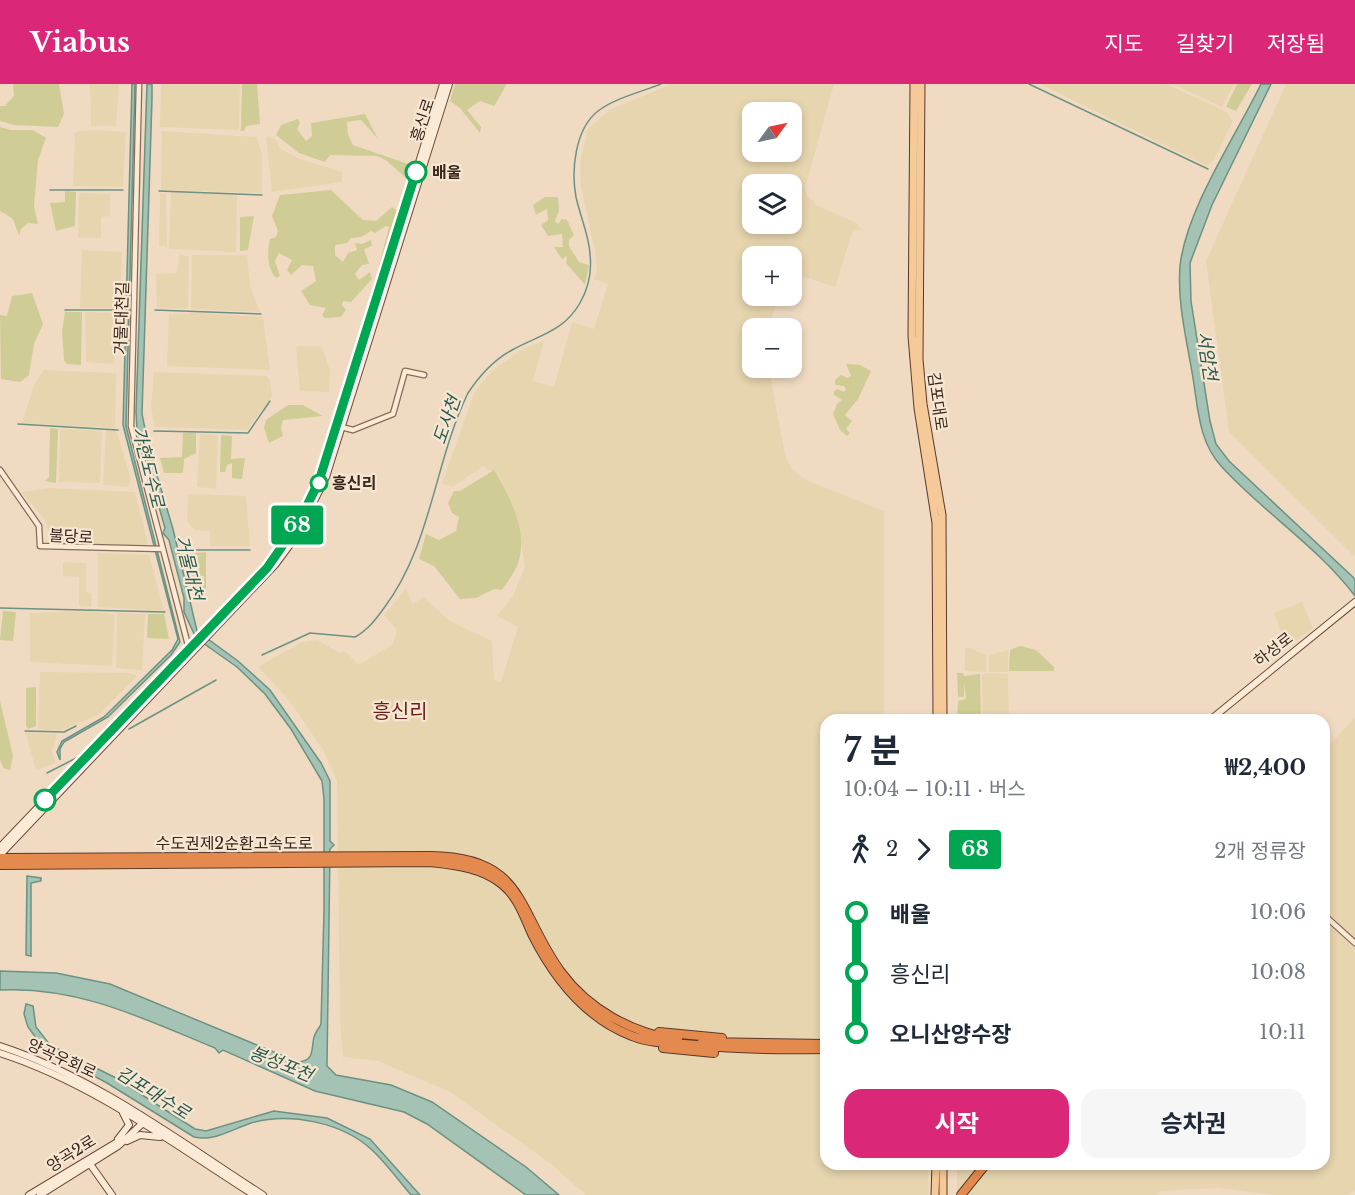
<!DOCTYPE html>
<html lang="ko">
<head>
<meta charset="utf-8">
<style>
	:root { --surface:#fff; --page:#f6f6f7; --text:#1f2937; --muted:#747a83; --accent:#db2777 }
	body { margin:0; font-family:"Libre Baskerville","Noto Sans KR",serif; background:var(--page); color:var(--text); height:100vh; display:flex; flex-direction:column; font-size:22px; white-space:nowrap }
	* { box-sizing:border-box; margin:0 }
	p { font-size:20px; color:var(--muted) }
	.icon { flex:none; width:33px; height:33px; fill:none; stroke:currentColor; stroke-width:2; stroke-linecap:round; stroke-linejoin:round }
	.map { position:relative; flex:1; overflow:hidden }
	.panel { position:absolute; left:820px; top:630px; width:510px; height:456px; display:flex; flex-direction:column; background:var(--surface); border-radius:18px; box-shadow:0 3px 9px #0003 }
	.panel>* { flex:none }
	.badge { padding:0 12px; border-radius:4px; font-size:21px; line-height:39px }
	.needle { width:39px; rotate:57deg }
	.controls { position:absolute; left:742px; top:18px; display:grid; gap:12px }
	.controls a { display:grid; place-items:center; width:60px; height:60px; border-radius:12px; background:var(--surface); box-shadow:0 3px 9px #0003; font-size:30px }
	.map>.badge { position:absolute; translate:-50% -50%; box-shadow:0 0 0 3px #fff }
	.legs { display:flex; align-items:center; gap:9px; height:66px; padding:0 24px; font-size:20px }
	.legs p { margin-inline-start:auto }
	.overview { display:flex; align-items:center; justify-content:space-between; height:102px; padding:0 24px }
	h1 { font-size:33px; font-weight:700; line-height:45px }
	.action { display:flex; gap:12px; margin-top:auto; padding:12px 24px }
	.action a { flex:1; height:69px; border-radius:18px; background:var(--accent); color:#fff; font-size:24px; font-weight:700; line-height:69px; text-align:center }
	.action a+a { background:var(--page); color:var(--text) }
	ul { padding:0 24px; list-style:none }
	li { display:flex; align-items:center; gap:21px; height:60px; font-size:22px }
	li i { display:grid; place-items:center; width:9px; height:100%; margin:0 8px; background:currentColor }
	li i::after { content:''; width:15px; height:15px; margin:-8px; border:4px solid; border-radius:50%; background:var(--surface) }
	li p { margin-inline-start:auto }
	li:first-child i { background:linear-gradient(#0000 50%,currentColor 0) }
	li:last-child i { background:linear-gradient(currentColor 50%,#0000 0) }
	header { display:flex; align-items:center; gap:36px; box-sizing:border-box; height:84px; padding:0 30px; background:var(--accent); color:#fff }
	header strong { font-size:28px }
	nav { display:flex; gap:33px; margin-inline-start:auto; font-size:21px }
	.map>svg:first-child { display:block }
</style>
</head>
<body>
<header>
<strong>Viabus</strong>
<nav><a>지도</a><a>길찾기</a><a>저장됨</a></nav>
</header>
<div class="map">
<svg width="1355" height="1111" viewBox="0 0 1355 1111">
	<rect width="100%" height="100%" fill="#f0dbc2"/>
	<path fill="#e7d5af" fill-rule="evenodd" d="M 90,0 L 119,0 L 116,42 L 91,42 Z
		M 161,0 L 240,0 L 239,46 L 160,43 Z
		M 672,0 L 834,0 L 805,104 L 807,111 L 816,121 L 855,138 L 862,146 L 853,146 L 835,203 L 792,189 L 792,172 L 753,172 L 753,212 L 778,212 L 770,240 L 766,244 L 753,244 L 753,284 L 769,284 L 785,371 L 792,386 L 806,396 L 884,427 L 884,636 L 826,636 L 826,1080 L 928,1080 L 929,1111 L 586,1111 L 551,1080 L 450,1008 L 378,977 L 343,973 L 340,935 L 337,696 L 323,666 L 289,616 L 258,583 L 302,558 L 318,556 L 339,569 L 345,567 L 359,581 L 393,560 L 397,546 L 384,531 L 406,505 L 413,520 L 423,513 L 450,537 L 492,557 L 494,596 L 501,598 L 518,543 L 497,532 L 513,512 L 525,482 L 516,431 L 494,386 L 489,387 L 484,382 L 452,403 L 442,399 L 475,307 L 492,287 L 522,265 L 544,257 L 533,297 L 554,303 L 572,238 L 594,245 L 608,200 L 594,195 L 597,185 L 595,167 L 581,103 L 580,78 L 588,45 L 609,26 ZM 753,28 L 792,28 L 792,68 L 753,68 ZM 753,100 L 792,100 L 792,140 L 753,140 Z
		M 1040,0 L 1166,0 L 1227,28 L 1233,37 L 1214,76 L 1207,82 Z
		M 1173,0 L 1234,0 L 1222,23 Z
		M 1286,0 L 1355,0 L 1355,473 L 1229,348 L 1206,177 Z
		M 95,46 L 126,48 L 123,103 L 73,102 L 75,49 L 79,47 Z
		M 162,47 L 257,53 L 262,71 L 262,109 L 161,106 Z
		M 269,52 L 275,55 L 281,65 L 297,74 L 342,88 L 342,98 L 272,108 L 266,53 Z
		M 171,108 L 237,111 L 236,168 L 169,165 Z
		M 79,109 L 110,110 L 110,132 L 101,133 L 101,154 L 78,154 Z
		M 166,109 L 167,162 L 159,162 L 160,110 Z
		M 82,166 L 122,168 L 120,224 L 80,224 Z
		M 179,170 L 189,173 L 188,225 L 157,224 L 156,190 L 177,189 Z
		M 192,171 L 247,171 L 250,202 L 260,228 L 191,225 Z
		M 85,228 L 117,229 L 114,280 L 86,278 Z
		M 200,229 L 263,233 L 270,286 L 167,282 L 169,230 Z
		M 296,262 L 318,262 L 323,265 L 330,287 L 329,308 L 300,307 Z
		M 44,286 L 116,289 L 115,344 L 22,339 L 34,301 Z
		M 154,288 L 267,292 L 270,296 L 272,313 L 247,346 L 155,343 L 151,323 Z
		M 60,345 L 102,347 L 100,399 L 59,398 Z
		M 106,346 L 115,347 L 118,351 L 131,396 L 128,403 L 103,401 Z
		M 200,350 L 218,351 L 216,405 L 197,403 Z
		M 48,404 L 135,408 L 148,460 L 144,462 L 52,460 L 45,436 L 21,408 Z
		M 188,410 L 246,412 L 250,462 L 210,462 L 210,447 L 195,446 L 187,437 Z
		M 98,469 L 149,471 L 164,527 L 98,523 Z
		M 63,478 L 86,479 L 86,508 L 92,509 L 91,523 L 79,522 L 79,493 L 63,492 Z
		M 1302,518 L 1313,544 L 1287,563 L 1274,529 Z
		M 90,527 L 115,531 L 112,582 L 30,578 L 30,529 Z
		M 117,529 L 145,530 L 142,586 L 116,584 Z
		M 968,563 L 986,571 L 986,588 L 965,587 L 965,565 Z
		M 1008,566 L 1008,588 L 989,588 L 989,571 Z
		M 40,588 L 131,589 L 137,592 L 100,630 L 60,647 L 38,645 Z
		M 985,589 L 1008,590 L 1009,636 L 983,636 L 982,591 Z
		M 1355,633 L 1355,1107 L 1348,1111 L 1274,1111 L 1218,1104 L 1161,1107 L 1156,1111 L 957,1111 L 957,1080 L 1324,1080 L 1325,666 Z
		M 25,648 L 57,650 L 52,667 L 55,679 L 36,686 Z"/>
	<path fill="#cfcd95" d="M 13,0 L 59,0 L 64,30 L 58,43 L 14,41 L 0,37 L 0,22 L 5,22 L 14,12 Z
		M 242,0 L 257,0 L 260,40 L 246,42 L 244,47 L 241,47 Z
		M 455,0 L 507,0 L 494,22 L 480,17 L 467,26 L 481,43 L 480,49 L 460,24 L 450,17 Z
		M 1237,0 L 1252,0 L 1236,27 L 1226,23 Z
		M 365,30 L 378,55 L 361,36 L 347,38 L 348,50 L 353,61 L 411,81 L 408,96 L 387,77 L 377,72 L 330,71 L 325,78 L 299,69 L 276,51 L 281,41 L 298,35 L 300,39 L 297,45 L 306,57 L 312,52 L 311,39 Z
		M 0,43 L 11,46 L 33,46 L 46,54 L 38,76 L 34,122 L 38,140 L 28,139 L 21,145 L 19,152 L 13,135 L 0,127 Z
		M 331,106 L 363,136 L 376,137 L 392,123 L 399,128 L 381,190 L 377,189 L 389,143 L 386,142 L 375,149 L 371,147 L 361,153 L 351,154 L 347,159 L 335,161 L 335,171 L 343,178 L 348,169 L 357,166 L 355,159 L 362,160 L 371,156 L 372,162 L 364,165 L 369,180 L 362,181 L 355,190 L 359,196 L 370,188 L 372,195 L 351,218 L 343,217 L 342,221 L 346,226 L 341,233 L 325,234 L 322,231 L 326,224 L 310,221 L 301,207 L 316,197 L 313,182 L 302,181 L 291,191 L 287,186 L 292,176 L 279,169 L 275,177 L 280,192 L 276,194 C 267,184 267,167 270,155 L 276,153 L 278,147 L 272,132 L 280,111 Z
		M 65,107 L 76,108 L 75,142 L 56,147 L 50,119 L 65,118 Z
		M 545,113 L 558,113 L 559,127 L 555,137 L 558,140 L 562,135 L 567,136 L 574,151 L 569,156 L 569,162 L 579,178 L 589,181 L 585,201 L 566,179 L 567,172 L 562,175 L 554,163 L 563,163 L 562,150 L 548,152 L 541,141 L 548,136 L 547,125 L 536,131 L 533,121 Z
		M 254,132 L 248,166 L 240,167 L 240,133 Z
		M 32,209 L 43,240 L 34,260 L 29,291 L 20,298 L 1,295 L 0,231 L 7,232 L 12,212 Z
		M 65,228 L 82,228 L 81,281 L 67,280 L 64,276 L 62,248 Z
		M 846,280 L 860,281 L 871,287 L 858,315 L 845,331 L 852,337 L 846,345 L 850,349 L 847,352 L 840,346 L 833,330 L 837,320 L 842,316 L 834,311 L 834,307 L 838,305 L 844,308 L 846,305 L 844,302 L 835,301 L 835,296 L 841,291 L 848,294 L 851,292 Z
		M 288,321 L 303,321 L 323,332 L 283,336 L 281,344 L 283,352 L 269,359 L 264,344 L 266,336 Z
		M 50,344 L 58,345 L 56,399 L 45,397 L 49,393 Z
		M 183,349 L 196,349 L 196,369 L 184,375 L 183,389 L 164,389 L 160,374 L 182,373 Z
		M 221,351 L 232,352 L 231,375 L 245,374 L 242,395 L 232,394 L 232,379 L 227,381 L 225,388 L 220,388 Z
		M 494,386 C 510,413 530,450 517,482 C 513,491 507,499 502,506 L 494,505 L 476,514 L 460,515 L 434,482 L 419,475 L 426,450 L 439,456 L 456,447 L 459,433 L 452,429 L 448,419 L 454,407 L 460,407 Z
		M 206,468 L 206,508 L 205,510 L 195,502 L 204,498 L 204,492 L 192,492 L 189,484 L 191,475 L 202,471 L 190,472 L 186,470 Z
		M 3,527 L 16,528 L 13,557 L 0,556 Z
		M 148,530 L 164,530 L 169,555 L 147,554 Z
		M 1020,562 L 1036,566 L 1054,583 L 1054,587 L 1009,587 L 1010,566 Z
		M 957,589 L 963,589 L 964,592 L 980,590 L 981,636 L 957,636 L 958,617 L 966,615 L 964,598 L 964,613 L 958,613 Z
		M 36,603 L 36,642 L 28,645 L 26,642 L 26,604 Z
		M 0,617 L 13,672 L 10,686 L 3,684 L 0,675 Z"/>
	<path fill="#a5c3b5" stroke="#6b9282" stroke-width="1.5" d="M 132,0 L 135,0 L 126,342 L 180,558 L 171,571 L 108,633 L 64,658 L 60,665 L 60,676 L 57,668 L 62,657 L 104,633 L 172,566 L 178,555 L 123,341 Z
		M 147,0 L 152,0 L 152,15 L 142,330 L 145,345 L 148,348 L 145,351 L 173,445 L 197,547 L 238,577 L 270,606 L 321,679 L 330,697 L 330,757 L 334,761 L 330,765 L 327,982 L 336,991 L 391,1001 L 432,1018 L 526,1083 L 559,1111 L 526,1111 L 427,1040 L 404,1028 L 315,1007 L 223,966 L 219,969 L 215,964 C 144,935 79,902 0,906 L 0,887 L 56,889 L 110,900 L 298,978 C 315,977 311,965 314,953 C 315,948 319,945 321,940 L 324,827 L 324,715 L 322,697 L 291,645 L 265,610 L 237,583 L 196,554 L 184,528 L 184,514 L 169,456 L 163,449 L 165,444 L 137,346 L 136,328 Z
		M 1261,0 L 1271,0 L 1212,121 L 1190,179 L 1191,217 L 1210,337 L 1216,360 L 1229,377 L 1355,495 L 1355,512 C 1318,463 1263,428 1222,383 C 1199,359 1198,325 1193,294 C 1187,257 1177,219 1180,182 C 1186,125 1236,52 1261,0 Z
		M 27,792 L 41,794 L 41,797 L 31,799 L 31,872 L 26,871 Z
		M 26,920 L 33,922 L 36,943 L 50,961 L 114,993 L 195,1045 L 206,1047 L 274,1027 L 327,1034 L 370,1055 L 420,1111 L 411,1111 C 398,1096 386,1079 372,1066 C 342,1038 289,1028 251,1039 C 233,1045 213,1058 194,1053 L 107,999 L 44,965 L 28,943 L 24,930 Z"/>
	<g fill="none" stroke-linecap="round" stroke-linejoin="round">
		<path stroke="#6b9282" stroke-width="1.5" d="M 1029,0 L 1208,85
			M 50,106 L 123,106
			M 159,107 L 262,111
			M 65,226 L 119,226
			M 155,226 L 261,230
			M 18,340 L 118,346
			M 154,347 L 248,349 L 270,317
			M 185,466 L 250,466
			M 0,524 L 165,528
			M 262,571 L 310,549 L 355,553 C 368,546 376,535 384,524 C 432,460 434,379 468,309 C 480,291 494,275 514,265 C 540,251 564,247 580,219 C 588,205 592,187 590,170 C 589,151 580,132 576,113 C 571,86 575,45 598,27 C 615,14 641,8 661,0
			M 129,645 L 216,596
			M 25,647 L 64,648 L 76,642
			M 47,689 L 84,670"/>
		<defs>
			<path id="street" d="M 139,0 L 131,342 L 189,565
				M 341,343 L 353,346 L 393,330 L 405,287 L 424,291
				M 0,386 L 39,442 L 40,462 L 163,465
				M 1324,831 L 1355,859"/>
			<path id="secondary" d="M 417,85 L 443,0
				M 386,186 L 408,112
				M 260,491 C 304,444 323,387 341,327
				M 1210,636 L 1355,518
				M 0,763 L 243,509
				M 0,771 L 275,481 L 298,450 L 326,393 L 449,0
				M 0,962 C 95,993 179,1057 263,1111
				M 0,969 C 93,999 172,1059 254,1111
				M 118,1055 L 129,1041 L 123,1029
				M 127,1057 L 140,1051 L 160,1053
				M 90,1080 L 112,1111
				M 29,1111 L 124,1054
				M 40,1111 L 118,1062 L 144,1038"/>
			<path id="primary" d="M 914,0 L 912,252 L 918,324 L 936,439 L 937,636
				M 921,0 L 919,275 L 923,320 L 942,431 L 943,636
				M 935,1111 L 936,1080
				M 943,1111 L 943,1080"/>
			<path id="highway" d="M 0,774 L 431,772 C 526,773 517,828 561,888 C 589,926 632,949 678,956
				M 0,781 L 429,778 C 454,781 481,783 502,800 C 518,813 524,832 532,850 C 554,894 585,934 632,952 C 649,959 667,959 685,960 C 733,965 779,966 826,965
				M 659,948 L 722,954
				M 702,958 L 826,960
				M 663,964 L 714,969
				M 961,1111 L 986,1080"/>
		</defs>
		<use href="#street" stroke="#8b6b58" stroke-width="7"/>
		<use href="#secondary" stroke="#6d4c3b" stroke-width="8"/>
		<use href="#primary" stroke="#593a2c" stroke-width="9"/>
		<use href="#highway" stroke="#593a2c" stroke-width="10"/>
		<use href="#street" stroke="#fbead6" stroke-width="4.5"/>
		<use href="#secondary" stroke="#fbead6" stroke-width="6"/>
		<use href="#primary" stroke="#f6c998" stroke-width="7"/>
		<use href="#highway" stroke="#e58a4e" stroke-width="8"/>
	</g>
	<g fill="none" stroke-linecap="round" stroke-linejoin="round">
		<defs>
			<path id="line-1" d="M 45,716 L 267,484 L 299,438 L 319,397 L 416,88"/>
		</defs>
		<use href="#line-1" stroke="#fff" stroke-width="14"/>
		<use href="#line-1" stroke="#00a651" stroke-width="9"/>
	</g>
	<g fill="#fff" stroke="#00a651" stroke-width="3">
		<circle cx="416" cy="88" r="10"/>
		<circle cx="319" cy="399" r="8"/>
		<circle cx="45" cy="716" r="10"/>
	</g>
	<g text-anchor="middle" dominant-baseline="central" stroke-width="4.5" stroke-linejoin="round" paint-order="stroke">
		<g font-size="16" fill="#3a271d" stroke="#f7e7d2">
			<text transform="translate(422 36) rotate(-72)">흥신로</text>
			<text transform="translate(121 234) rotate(-88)">거물대천길</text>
			<text transform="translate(938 317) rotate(82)">김포대로</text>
			<text transform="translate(71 452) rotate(3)">불당로</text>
			<text transform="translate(1273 565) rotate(-38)">하성로</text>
			<text x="234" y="759">수도권제2순환고속도로</text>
			<text transform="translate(62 974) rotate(24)">양곡우회로</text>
			<text transform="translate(71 1069) rotate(-32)">양곡2로</text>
		</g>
		<g font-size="16" font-weight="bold" fill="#3a271d" stroke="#f7e7d2" text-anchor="start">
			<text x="432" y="88">배울</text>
			<text x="332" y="399">흥신리</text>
		</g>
		<g font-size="18" font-style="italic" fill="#2b5b50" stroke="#f7e7d2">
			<text transform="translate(1207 272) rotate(81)">서암천</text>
			<text transform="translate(447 336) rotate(-71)">도사천</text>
			<text transform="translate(148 383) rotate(76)">가현도수로</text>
			<text transform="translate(189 484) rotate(76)">거물대천</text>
			<text transform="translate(281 980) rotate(22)">봉성포천</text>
			<text transform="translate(153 1009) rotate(32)">김포대수로</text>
		</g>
		<g font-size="20" fill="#691e1a" stroke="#f7e7d2">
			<text x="400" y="627">흥신리</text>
		</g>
	</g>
</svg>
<div class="controls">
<a><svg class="needle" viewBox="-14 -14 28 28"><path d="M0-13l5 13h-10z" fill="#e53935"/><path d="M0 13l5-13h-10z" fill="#747a83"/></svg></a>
<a><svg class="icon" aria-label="layers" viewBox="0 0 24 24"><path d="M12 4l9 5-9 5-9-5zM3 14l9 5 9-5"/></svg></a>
<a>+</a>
<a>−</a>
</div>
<b class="badge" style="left:297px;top:441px;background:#00a651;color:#fff">68</b>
<section class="panel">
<div class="overview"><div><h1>7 분</h1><p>10:04 – 10:11 · 버스</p></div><b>₩2,400</b></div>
<div class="legs"><svg class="icon" aria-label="walk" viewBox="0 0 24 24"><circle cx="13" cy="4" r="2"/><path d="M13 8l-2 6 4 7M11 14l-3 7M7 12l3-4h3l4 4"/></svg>2<svg class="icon" aria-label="forward" viewBox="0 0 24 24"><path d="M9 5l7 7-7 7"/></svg><b class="badge" style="background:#00a651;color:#fff">68</b><p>2개 정류장</p></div>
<ul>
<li><i style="color:#00a651"></i><b>배울</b><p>10:06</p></li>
<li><i style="color:#00a651"></i><span>흥신리</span><p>10:08</p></li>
<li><i style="color:#00a651"></i><b>오니산양수장</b><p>10:11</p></li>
</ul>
<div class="action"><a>시작</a><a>승차권</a></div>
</section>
</div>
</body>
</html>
